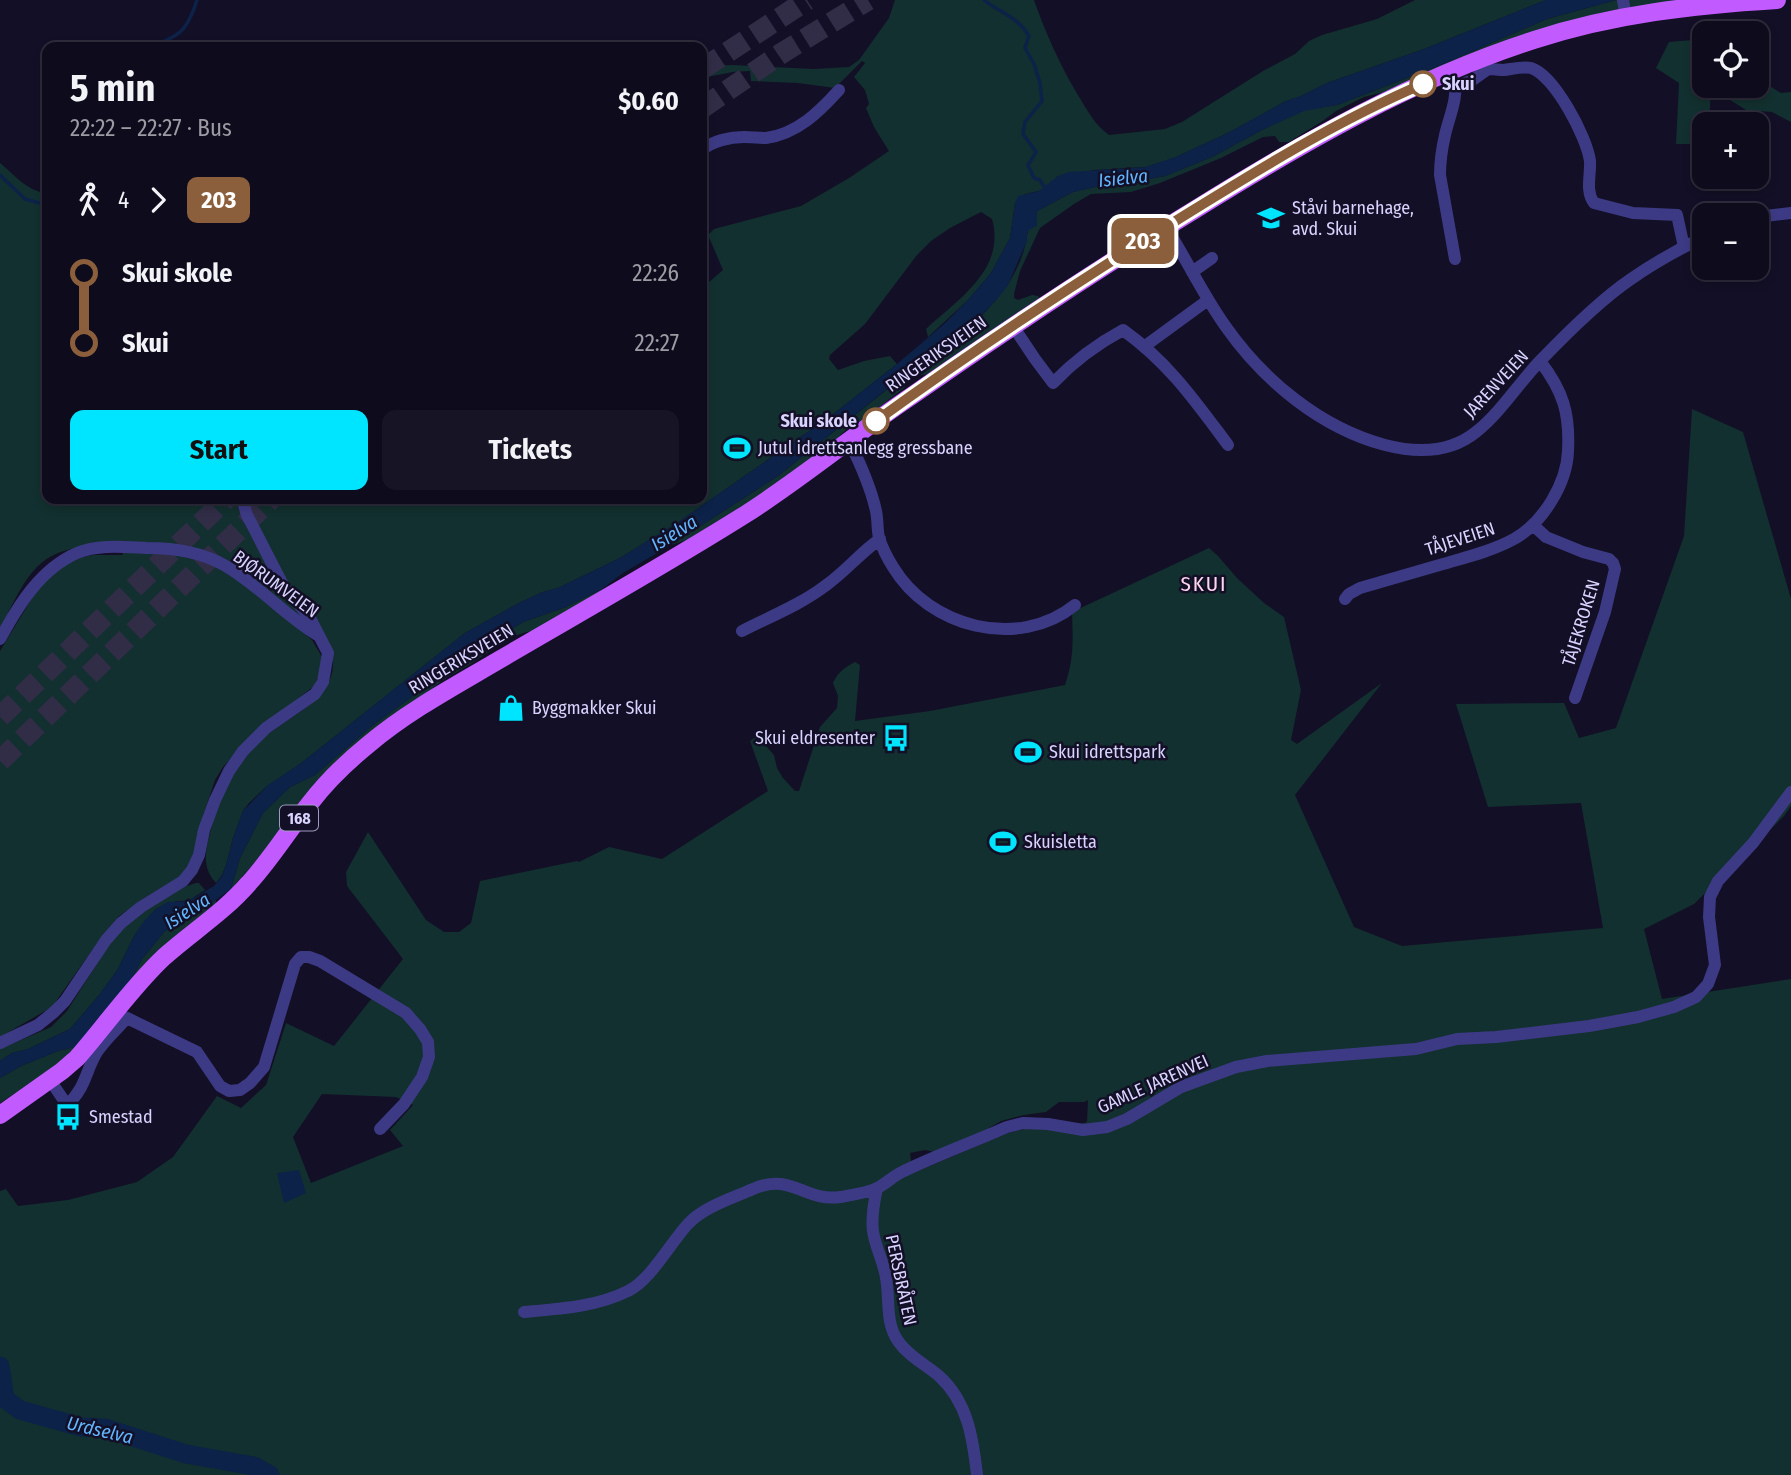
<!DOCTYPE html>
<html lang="en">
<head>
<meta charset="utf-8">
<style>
	:root { --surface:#0e0b1c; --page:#171425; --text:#f1f3f6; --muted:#9b9ba3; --line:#2e2b3b; --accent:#00e5ff }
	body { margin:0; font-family:"Fira Sans Condensed",sans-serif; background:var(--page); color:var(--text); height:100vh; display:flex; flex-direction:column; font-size:26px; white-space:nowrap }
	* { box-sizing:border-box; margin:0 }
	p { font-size:23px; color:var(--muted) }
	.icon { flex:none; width:38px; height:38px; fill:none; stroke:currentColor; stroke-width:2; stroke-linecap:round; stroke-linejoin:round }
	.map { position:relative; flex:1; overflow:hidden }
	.side { position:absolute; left:42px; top:42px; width:665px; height:462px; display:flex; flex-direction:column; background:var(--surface); border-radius:14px; box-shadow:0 4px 10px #0003,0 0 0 2px var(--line) }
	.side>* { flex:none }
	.badge { padding:0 14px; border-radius:10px; font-size:24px; line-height:46px }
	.controls { position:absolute; left:1692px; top:21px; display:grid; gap:14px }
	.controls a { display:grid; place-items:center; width:77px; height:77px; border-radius:14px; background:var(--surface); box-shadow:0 4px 10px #0003,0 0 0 2px var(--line); font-size:35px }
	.map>.badge { position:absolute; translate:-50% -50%; box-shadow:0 0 0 4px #fff }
	.legs { display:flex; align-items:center; gap:10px; height:77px; padding:0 28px; font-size:23px }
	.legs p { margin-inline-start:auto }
	.head { display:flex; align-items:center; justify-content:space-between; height:119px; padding:0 28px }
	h1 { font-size:38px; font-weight:700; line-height:52px }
	.action { display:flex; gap:14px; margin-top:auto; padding:14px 28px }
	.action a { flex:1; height:80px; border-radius:14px; background:var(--accent); color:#111; font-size:28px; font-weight:700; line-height:80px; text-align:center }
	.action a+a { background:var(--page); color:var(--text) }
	ul { padding:0 28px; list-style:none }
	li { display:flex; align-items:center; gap:24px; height:70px; font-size:26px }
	li i { display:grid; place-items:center; width:10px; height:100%; margin:0 9px; background:currentColor }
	li i::after { content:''; width:18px; height:18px; margin:-9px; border:5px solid; border-radius:50%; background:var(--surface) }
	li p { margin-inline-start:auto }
	li:first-child i { background:linear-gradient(#0000 50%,currentColor 0) }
	li:last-child i { background:linear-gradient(currentColor 50%,#0000 0) }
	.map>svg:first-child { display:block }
</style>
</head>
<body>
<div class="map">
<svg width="1791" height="1475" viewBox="0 0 1791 1475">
	<rect width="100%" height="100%" fill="#130f26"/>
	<path fill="#12302f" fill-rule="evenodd" d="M 895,0 L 1034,0 C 1046,34 1060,65 1078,95 C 1087,110 1095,125 1109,135 L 1165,129 L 1182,122 L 1263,71 L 1295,54 L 1309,41 L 1322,35 L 1377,19 L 1415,0 L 1546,0 L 1424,49 L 1327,83 L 1301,96 L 1286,101 L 1228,133 L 1176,157 L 1146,167 L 1093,170 L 1045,187 L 1039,191 L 1025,194 L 1015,203 L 1010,238 L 991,273 L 968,300 L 928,337 L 926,329 C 958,299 1006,270 992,219 L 981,212 L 950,228 L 931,241 L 917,255 L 865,324 L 830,355 L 829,359 L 838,370 L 864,361 L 890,356 L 897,364 L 832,415 L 677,523 L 620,558 L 558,588 L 543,592 L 519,603 L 465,633 L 300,764 L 266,787 L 249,803 L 243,811 L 233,838 L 226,865 L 222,875 L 216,883 C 202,868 205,852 210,833 C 217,806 227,777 246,755 C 253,746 264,736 274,730 C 299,711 335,696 333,660 L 285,580 L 245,499 L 702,499 L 702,288 L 723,270 L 708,235 L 714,229 L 801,206 L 849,178 L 889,151 L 874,127 L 866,108 L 869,104 L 865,90 L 854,77 L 865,63 L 862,61 L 835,88 L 798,83 L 751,81 L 750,71 L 733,72 L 702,78 L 702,66 L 732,65 L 814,69 L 849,67 L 859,60 L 889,18 Z
		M 1616,0 L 1706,0 L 1641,8 L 1392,90 L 1364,97 L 1336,111 L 1324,120 L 1289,142 L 1279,142 L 1275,136 L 1263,137 L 1221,158 L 1160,183 L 1131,192 L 1091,194 L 1074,204 L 1040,228 L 1020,271 L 1014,294 L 1014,298 L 1018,300 L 1032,295 L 1038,296 L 1041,299 L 931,374 L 920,375 L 914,368 C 960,336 1018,296 1027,236 C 1028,227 1035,220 1037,211 L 1073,192 L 1095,187 L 1125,186 L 1138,181 L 1165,176 L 1212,157 L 1262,130 L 1304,110 L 1337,105 L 1448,62 L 1547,19 Z
		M 1704,39 L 1704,86 L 1757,86 L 1757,78 L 1781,93 L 1791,92 L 1791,122 L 1772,112 L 1746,110 L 1711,88 L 1709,124 L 1704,124 L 1704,134 L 1697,144 L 1676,144 L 1679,83 L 1656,68 L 1669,42 Z
		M 0,163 C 15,175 26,191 47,193 L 47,499 L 235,499 C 249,542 281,581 307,619 L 295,625 L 312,640 L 322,657 L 320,674 L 314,686 L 252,735 L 223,767 L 215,780 L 204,813 L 196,848 L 184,874 L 143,899 L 119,916 L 102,936 L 52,1007 L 0,1037 L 0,651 L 40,585 L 62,566 L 80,558 L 93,555 L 123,555 L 121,545 C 93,545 60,545 38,566 C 22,581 11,609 0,628 Z
		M 909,372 L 910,376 L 904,388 L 865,418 L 847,429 L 819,455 L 788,478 L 687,540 L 671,545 L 778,476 Z
		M 1692,409 L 1743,432 L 1791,599 L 1791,806 L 1784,816 L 1694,904 L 1644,929 L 1662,999 L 1791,979 L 1791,1475 L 0,1475 L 0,1191 L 6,1189 L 18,1206 L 68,1200 L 137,1182 L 173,1157 L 217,1096 L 241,1108 L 266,1085 L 286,1023 L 334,1046 L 403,959 L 347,886 L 346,872 L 368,832 L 426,920 L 444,932 L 459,932 L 471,923 L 480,881 L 577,861 L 579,862 L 609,847 L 662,859 L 768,791 L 750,741 L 754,738 L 762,738 L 766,746 L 774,755 L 777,768 L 783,778 L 795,791 L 799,791 L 820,727 L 837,708 L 838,696 L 833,683 C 837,673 845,667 855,662 L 860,665 L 855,721 L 930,711 L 1065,685 C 1074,659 1073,640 1072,612 L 1209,548 L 1218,556 L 1237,578 L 1264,603 L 1284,617 L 1301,690 L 1291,740 L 1297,744 L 1382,683 L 1295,795 L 1354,927 L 1402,946 L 1603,928 L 1581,803 L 1488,807 L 1456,704 L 1564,703 L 1579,738 L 1616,728 L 1684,536 ZM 322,1094 L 396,1097 L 413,1105 L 390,1130 L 403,1146 L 311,1183 L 293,1137 ZM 1088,1100 L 1087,1122 L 1055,1131 L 1042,1128 L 1028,1128 L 1008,1133 L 913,1173 L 910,1153 L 925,1150 L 939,1153 L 982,1135 L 989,1128 L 1001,1121 L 1024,1115 L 1046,1112 L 1059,1102 L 1084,1102 Z
		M 602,589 L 595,595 L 541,629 L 523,633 L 510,638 L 469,665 L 443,680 L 418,700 L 249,869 L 231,889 L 240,858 L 263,813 L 290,787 L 315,775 L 372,726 L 474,651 L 523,622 L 566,607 Z
		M 196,883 L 199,883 L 205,890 L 188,901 L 177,901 L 156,909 L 144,922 L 133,938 L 118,969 L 100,994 L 70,1029 L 28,1049 L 12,1053 L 0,1061 L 0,1049 L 51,1027 L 67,1011 L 110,943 L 125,926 L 159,900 L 178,889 Z
		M 216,900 L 216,905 L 130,987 L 133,976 L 142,959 L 164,932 L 195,911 Z
		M 79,1046 L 48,1072 L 0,1103 L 0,1078 L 21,1066 L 58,1051 Z"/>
	<path fill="#0c2248" d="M 1546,0 L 1616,0 L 1547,19 L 1448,62 L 1337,105 L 1304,111 L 1262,130 L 1212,157 L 1165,176 L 1138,181 L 1125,186 L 1095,187 L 1073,192 L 1037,211 L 1037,226 L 1030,229 L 1027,233 L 1027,241 L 1008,285 L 998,298 L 974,323 L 949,344 L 907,373 L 778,476 L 671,545 L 623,573 L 602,589 L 566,607 L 523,622 L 475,651 L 372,726 L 315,775 L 290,787 L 263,813 L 240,858 L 231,889 L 216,900 L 195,911 L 164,932 L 142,959 L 133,976 L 130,987 L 79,1046 L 58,1051 L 21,1066 L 0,1078 L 0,1061 L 12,1053 L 28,1049 L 70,1029 L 100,994 L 118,969 L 133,938 L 143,922 L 156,909 L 167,902 L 188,901 L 214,886 L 222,876 L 226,865 L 233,838 L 243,811 L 268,785 L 300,764 L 465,633 L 519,603 L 543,592 L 558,588 L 620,558 L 677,523 L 832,415 L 897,364 L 944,324 L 968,300 L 991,273 L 1010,238 L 1015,203 L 1018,196 L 1039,191 L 1058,176 L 1069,172 L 1146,167 L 1176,157 L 1228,133 L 1286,101 L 1301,96 L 1327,83 L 1424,49 Z
		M 299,1170 L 306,1193 L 284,1203 L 277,1173 Z"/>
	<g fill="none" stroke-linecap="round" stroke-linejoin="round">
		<path stroke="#0c2248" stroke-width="3.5" d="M 984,0 C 1000,13 1017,16 1029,36 L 1025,48 L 1034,64 L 1040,83 L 1042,101 L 1025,122 L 1023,134 L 1036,152 L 1028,165 L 1034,178 L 1040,180 L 1046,190
			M 148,47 C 179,37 187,32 197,0
			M 0,175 L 25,199 L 47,205"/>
		<path stroke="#0c2248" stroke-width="19" d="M 0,1366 L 5,1399 L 20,1410 L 81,1427 L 105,1428 L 186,1454 L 254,1466 L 270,1475"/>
		<path stroke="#312d47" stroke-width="21" stroke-dasharray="21 10" stroke-linecap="butt" d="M 702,69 L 807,0
			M 702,108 L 782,53 L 868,0
			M 0,717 L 226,499
			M 0,761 L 271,499"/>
		<path stroke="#3d3a85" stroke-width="12" d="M 1623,0 L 1626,17
			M 1454,78 C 1459,97 1449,117 1445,135 C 1442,148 1440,161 1440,175 L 1455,259
			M 1456,86 L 1471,81 L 1488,69 C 1493,69 1499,70 1504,70 C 1512,69 1523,66 1531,68 C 1554,75 1587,137 1590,161 C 1591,174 1585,191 1594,203 L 1633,213 L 1677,215 L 1684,247
			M 702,150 C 712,141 730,137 744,137 C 751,137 759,138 766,138 C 797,134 819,112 839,90
			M 1757,217 L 1791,213
			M 1166,227 C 1187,260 1203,295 1226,327 C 1264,381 1321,428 1385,445 C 1416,453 1450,453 1476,432 C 1501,412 1518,384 1540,361 C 1566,334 1600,300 1631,279 C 1654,263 1679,249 1704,237
			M 1192,272 L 1212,258
			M 1013,326 L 1035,359 L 1053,383 C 1074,361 1097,344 1123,330 C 1169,363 1195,401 1228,445
			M 1145,346 L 1208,300
			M 849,441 C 860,463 871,488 876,511 C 878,520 877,529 879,538 C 882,547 888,559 893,567 C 929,627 1018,651 1075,605
			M 1533,525 L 1546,537 L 1583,552 L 1609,559 L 1613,563 L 1615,569 L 1605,612 L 1575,698
			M 1345,599 L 1349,594 L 1360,588 C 1387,580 1415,572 1443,564 C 1467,557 1492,551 1514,539 C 1543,523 1567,483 1568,451 C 1570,413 1563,391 1540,361
			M 742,631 C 769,617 800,605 825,586 C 845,572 860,553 880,539
			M 0,639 C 18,606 40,569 77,553 C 99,544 124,547 147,548 C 173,548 201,552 224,565 C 259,585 285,616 319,636
			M 0,1043 L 38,1025 L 54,1012 L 65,1001 L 106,940 L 121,923 L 141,907 L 183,881 L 192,870 L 199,855 L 204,830 L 215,800 L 229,771 L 243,751 L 266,728 L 315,694 L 323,682 L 328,653 L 310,618 L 283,585 L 247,515 L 242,499
			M 50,1080 L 67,1105 C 86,1088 85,1072 97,1052 C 105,1040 117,1029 127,1018 L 197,1052 L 220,1086 L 229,1091 L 240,1090 L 250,1083 L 264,1067 L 295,964 L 301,957 L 309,957 L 320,961 L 406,1013 L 420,1029 L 428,1042 L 429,1057 L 422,1077 L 404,1104 L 380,1129
			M 877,1188 C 874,1202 871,1217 873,1231 C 875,1247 884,1262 886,1278 C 890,1300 885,1322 898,1341 C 908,1356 926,1365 939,1376 C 968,1402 973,1439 977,1475
			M 524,1312 C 559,1309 596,1307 628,1291 C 650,1281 671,1242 688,1224 C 703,1207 733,1198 753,1189 C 792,1172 804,1202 840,1197 C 852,1195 867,1193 877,1188 C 886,1184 894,1175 904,1171 C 937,1155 973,1142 1007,1127 L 1023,1123 L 1048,1124 L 1083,1130 L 1107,1127 L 1127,1119 L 1181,1087 L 1236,1067 L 1267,1061 L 1391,1051 L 1416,1049 L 1457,1039 L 1496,1037 L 1589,1026 L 1638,1017 L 1674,1007 L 1696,997 L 1708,984 L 1715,965 L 1709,917 L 1710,897 L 1718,881 L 1753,843 L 1791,792"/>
		<path stroke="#c25bff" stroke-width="18" d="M 0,1115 L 62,1071 L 77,1058 C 106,1025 132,987 164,957 C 192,932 224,912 249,883 C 272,858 290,828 311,802 C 328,780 348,761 369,744 C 408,711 455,686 499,660 C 581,612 665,565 746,514 C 804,477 856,433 913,395 C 1006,330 1099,268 1196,209 C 1304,142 1413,79 1534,40 C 1613,14 1695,5 1777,0"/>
	</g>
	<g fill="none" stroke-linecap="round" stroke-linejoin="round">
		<defs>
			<path id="line-1" d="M 876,421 C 978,347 1083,278 1190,212 C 1266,165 1341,119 1423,84"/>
		</defs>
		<use href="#line-1" stroke="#fff" stroke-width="16"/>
		<use href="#line-1" stroke="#8b5e3c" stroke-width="10"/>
	</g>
	<defs>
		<symbol id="school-bare" viewBox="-9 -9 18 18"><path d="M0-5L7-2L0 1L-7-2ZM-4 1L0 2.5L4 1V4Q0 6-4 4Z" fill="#00e5ff" stroke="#130f26" stroke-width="2.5" paint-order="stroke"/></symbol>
		<symbol id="stadium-bare" viewBox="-9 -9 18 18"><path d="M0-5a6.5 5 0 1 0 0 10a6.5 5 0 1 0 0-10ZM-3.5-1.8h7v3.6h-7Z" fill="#00e5ff" stroke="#130f26" stroke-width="2.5" paint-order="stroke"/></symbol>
		<symbol id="shop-bare" viewBox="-9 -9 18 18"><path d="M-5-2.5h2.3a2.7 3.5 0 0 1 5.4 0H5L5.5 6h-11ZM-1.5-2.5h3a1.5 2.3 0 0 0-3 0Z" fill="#00e5ff" stroke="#130f26" stroke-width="2.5" paint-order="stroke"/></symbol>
		<symbol id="bus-bare" viewBox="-9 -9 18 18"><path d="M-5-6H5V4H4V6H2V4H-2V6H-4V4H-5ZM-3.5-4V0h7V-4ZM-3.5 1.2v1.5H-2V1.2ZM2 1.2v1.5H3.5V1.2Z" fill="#00e5ff" stroke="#130f26" stroke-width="2.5" paint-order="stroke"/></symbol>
	</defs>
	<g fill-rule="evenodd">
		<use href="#school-bare" x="1252" y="199" width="38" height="38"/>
		<use href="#stadium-bare" x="718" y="429" width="38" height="38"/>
		<use href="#shop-bare" x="492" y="689" width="38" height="38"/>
		<use href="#bus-bare" x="877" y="719" width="38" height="38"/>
		<use href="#stadium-bare" x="1009" y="733" width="38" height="38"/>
		<use href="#stadium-bare" x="984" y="823" width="38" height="38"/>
		<use href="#bus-bare" x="49" y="1098" width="38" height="38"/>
	</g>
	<g fill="#fff" stroke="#8b5e3c" stroke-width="3.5">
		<circle cx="1423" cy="84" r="12"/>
		<circle cx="876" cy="421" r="12"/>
	</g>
	<g text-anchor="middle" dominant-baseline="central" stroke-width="5" stroke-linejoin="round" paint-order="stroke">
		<rect fill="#130f26" stroke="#9e99be" stroke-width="2" x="280" y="805.5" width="38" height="25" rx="5"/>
		<g font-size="16" font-weight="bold" fill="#d9d4ff">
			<text x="299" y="818">168</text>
		</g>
		<g font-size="18" font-weight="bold" fill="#d9d4ff" stroke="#130f26" text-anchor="start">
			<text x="1442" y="84">Skui</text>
			<text x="857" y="421" text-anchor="end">Skui skole</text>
		</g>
		<g font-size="18" fill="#d9d4ff" stroke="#130f26" text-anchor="start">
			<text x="1292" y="208">Ståvi barnehage,<tspan x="1292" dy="21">avd. Skui</tspan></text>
			<text x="758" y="448">Jutul idrettsanlegg gressbane</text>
			<text x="532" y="708">Byggmakker Skui</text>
			<text x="875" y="738" text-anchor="end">Skui eldresenter</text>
			<text x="1049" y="752">Skui idrettspark</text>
			<text x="1024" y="842">Skuisletta</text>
			<text x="89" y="1117">Smestad</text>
		</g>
		<g font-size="18" fill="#d9d4ff" stroke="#130f26">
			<text transform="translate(936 354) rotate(-35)">RINGERIKSVEIEN</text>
			<text transform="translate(1496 384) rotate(-47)">JARENVEIEN</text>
			<text transform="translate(1460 539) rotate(-18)">TÅJEVEIEN</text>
			<text transform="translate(276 584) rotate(36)">BJØRUMVEIEN</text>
			<text transform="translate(1581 623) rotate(-73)">TÅJEKROKEN</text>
			<text transform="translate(461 659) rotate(-31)">RINGERIKSVEIEN</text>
			<text transform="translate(1153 1084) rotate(-24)">GAMLE JARENVEI</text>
			<text transform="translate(901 1280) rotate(78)">PERSBRÅTEN</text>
		</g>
		<g font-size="19" font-style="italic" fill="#62b6ff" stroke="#130f26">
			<text transform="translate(1123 178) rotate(-6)">Isielva</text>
			<text transform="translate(674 533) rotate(-32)">Isielva</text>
			<text transform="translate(187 911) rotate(-33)">Isielva</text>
			<text transform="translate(100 1430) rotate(13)">Urdselva</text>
		</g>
		<g font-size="21" letter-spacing="2" fill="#ffd6f0" stroke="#130f26">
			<text x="1204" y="584">SKUI</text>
		</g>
	</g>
</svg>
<div class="controls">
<a><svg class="icon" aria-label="locate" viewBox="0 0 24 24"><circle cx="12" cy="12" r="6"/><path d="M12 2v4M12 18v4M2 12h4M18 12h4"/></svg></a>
<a>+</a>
<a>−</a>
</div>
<b class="badge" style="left:1143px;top:241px;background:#8b5e3c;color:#fff">203</b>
<section class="side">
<div class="head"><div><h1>5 min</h1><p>22:22 – 22:27 · Bus</p></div><b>$0.60</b></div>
<div class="legs"><svg class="icon" aria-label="walk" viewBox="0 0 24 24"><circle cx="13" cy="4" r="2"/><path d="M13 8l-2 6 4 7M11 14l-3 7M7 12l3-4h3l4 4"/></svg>4<svg class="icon" aria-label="forward" viewBox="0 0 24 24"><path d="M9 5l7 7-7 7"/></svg><b class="badge" style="background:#8b5e3c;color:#fff">203</b></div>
<ul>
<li><i style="color:#8b5e3c"></i><b>Skui skole</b><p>22:26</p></li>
<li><i style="color:#8b5e3c"></i><b>Skui</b><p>22:27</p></li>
</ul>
<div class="action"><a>Start</a><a>Tickets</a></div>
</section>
</div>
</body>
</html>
